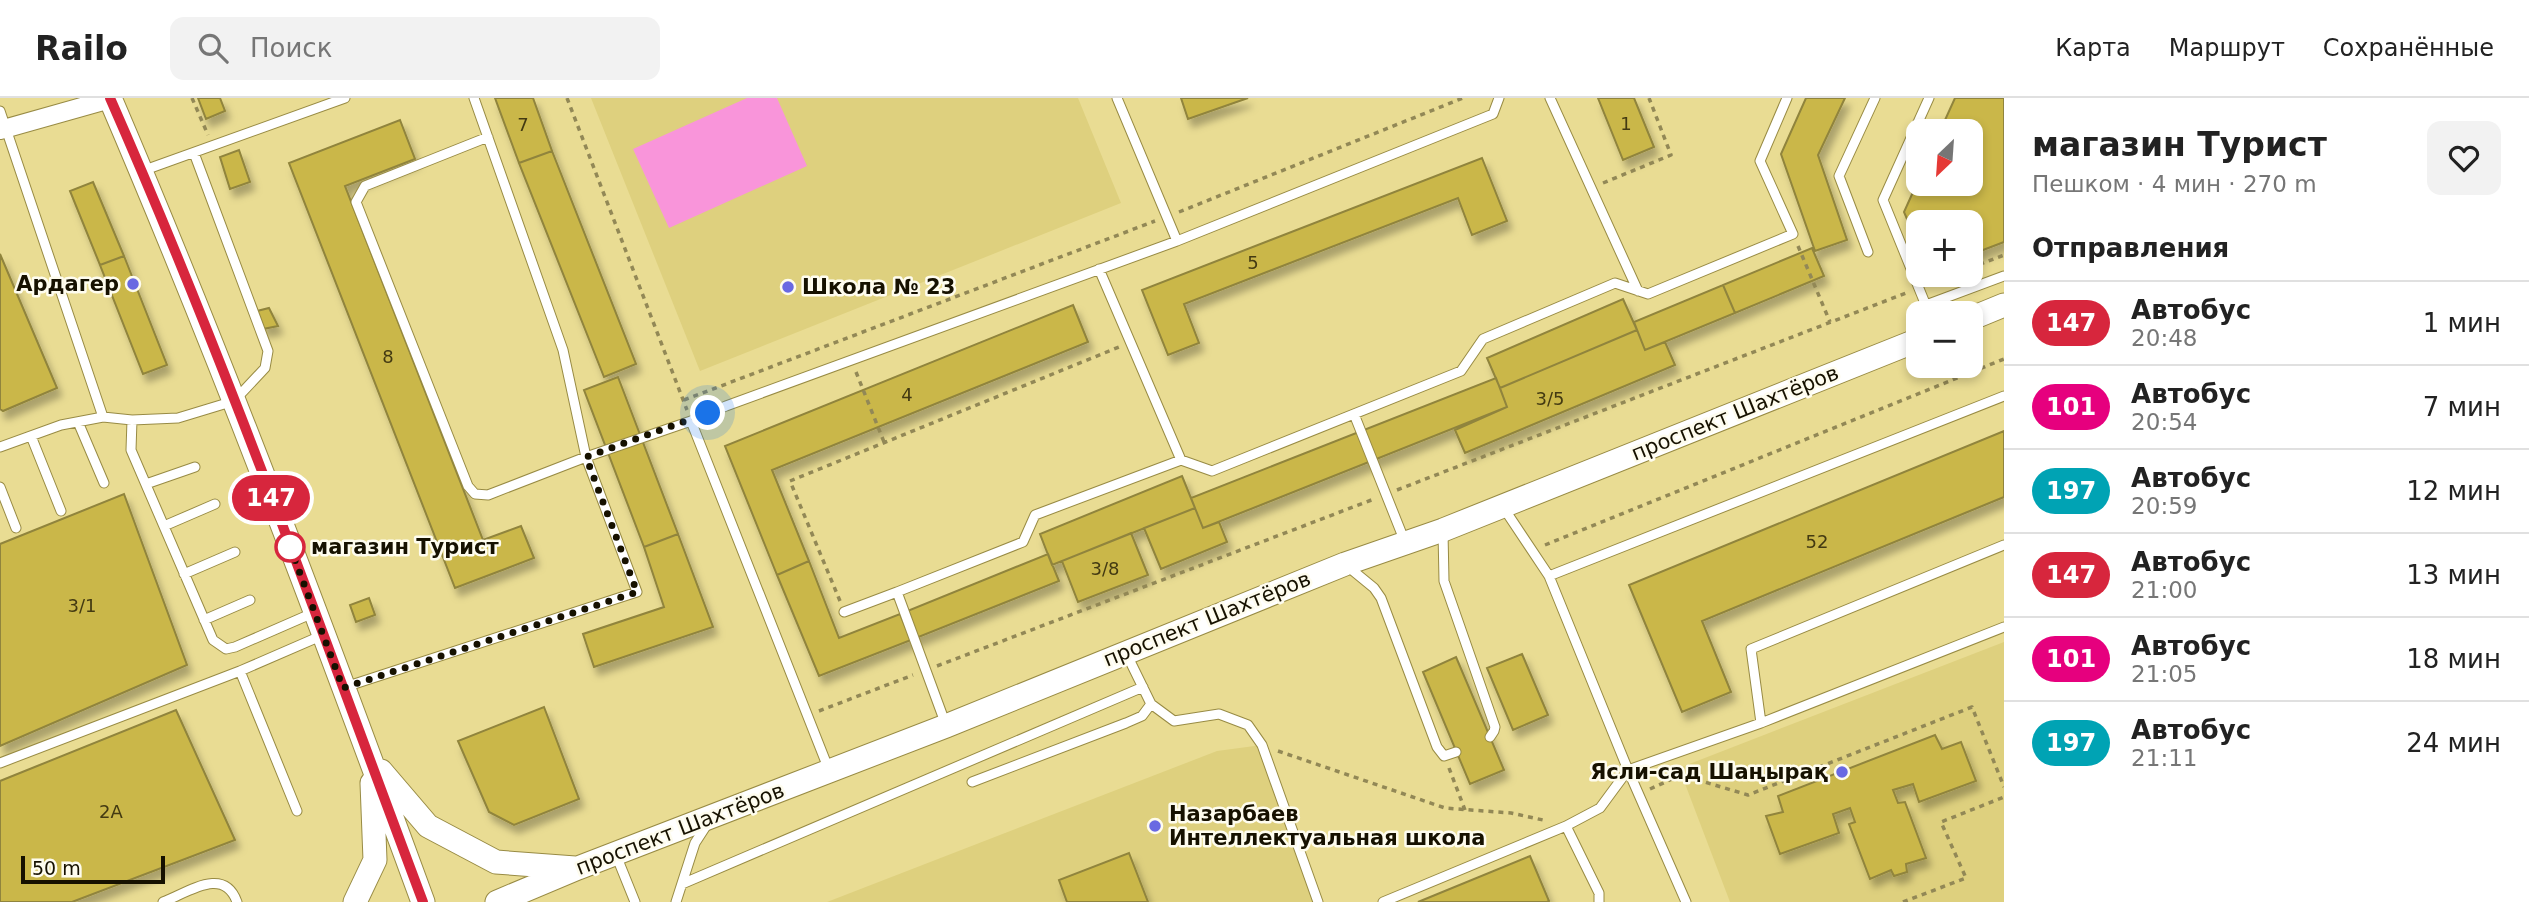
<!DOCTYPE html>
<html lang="ru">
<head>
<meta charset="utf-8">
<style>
	:root { --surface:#fff; --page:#f2f2f2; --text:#222; --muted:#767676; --line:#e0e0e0 }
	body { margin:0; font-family:"DejaVu Sans",sans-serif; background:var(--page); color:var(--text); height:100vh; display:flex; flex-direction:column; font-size:26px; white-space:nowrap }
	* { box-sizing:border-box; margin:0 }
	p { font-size:23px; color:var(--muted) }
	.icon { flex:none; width:38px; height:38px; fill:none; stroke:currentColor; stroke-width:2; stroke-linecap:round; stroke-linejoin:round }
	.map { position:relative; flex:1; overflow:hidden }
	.side { display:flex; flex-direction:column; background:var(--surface); width:525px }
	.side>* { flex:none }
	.badge { padding:0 14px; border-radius:23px; font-size:24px; line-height:46px }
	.needle { width:46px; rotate:205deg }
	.fabs { position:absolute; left:1906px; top:21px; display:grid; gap:14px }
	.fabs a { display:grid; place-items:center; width:77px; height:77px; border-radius:14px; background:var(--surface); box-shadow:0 4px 10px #0003; font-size:35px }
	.scale { position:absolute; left:21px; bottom:18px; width:144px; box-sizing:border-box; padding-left:7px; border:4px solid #161100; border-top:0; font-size:19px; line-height:24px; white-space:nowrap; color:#161100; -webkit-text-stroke:5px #fefcee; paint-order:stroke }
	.you { position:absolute; width:35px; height:35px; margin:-18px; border:5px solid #fff; border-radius:50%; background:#1a73e8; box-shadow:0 0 0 10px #1a73e833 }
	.map>.badge { position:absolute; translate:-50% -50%; box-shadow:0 0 0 4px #fff }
	h2 { padding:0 28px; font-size:26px; line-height:63px }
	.round { display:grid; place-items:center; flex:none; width:74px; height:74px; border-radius:14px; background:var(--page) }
	.head { display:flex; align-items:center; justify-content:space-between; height:119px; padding:0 28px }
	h1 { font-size:33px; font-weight:600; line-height:52px }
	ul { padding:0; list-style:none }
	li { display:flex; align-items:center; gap:21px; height:84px; padding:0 28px; border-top:2px solid var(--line) }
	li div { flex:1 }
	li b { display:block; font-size:26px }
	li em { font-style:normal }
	li .badge { min-width:77px; font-weight:700; text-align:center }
	header { display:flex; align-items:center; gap:42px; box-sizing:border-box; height:98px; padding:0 35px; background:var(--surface); border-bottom:2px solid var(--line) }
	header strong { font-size:33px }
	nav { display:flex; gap:38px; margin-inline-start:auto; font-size:24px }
	.search { width:490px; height:63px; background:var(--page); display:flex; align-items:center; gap:18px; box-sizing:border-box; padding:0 24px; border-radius:14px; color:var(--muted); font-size:26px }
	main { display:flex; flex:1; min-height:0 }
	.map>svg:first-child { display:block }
</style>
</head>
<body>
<header>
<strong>Railo</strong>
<div class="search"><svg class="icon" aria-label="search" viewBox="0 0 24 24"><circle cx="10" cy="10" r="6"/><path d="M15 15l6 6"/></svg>Поиск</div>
<nav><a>Карта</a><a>Маршрут</a><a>Сохранённые</a></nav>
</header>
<main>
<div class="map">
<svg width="2004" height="804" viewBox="0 0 2004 804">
	<defs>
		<filter id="shadow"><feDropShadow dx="4.5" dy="8" stdDeviation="3.5" flood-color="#0004"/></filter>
	</defs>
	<rect width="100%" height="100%" fill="#e9dc93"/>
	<path fill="#ded07e" d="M 591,0 L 1078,0 L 1121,105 L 700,273 Z
		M 2004,544 L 2004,804 L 1730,804 L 1679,670 Z
		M 1262,647 L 1314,804 L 827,804 L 1217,653 Z"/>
	<path fill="#f995da" d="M 747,0 L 777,0 L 807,68 L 669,130 L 633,51 Z"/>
	<path fill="#cab749" stroke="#90843c" stroke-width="2" filter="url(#shadow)" d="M 198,0 L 220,0 L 225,13 L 206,21 Z
		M 495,0 L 533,0 L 552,53 L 519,65 Z
		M 1181,0 L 1248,0 L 1188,21 Z
		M 1598,0 L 1634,0 L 1654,49 L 1623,62 Z
		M 1806,0 L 1845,0 L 1818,57 L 1847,142 L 1815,153 L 1781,56 Z
		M 1955,0 L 2004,0 L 2004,144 L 1970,157 L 1970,124 L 1918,124 L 1918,147 L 1904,114 L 1918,83 L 1918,86 L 1970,86 L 1970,33 L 1940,33 Z
		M 400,22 L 415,61 L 345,88 L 483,442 L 521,428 L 534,460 L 455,490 L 289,65 Z
		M 239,52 L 250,84 L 230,91 L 220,59 Z
		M 552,53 L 636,266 L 604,279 L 519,65 Z
		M 1482,60 L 1507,123 L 1472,137 L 1458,100 L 1184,206 L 1199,245 L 1168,257 L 1142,192 Z
		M 93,84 L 124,158 L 100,167 L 70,93 Z
		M 1812,150 L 1824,178 L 1735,215 L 1723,187 Z
		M 0,156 L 57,290 L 3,313 L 0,311 Z
		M 124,158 L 167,267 L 143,276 L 100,167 Z
		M 1723,187 L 1735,215 L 1645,252 L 1634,224 Z
		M 1623,201 L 1637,232 L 1500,290 L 1487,260 Z
		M 1073,207 L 1088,244 L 772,372 L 809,463 L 777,477 L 725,348 Z
		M 269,210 L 278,228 L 263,231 L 257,213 Z
		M 1637,232 L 1645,252 L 1665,244 L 1675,267 L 1465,355 L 1455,332 L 1507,309 L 1500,290 Z
		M 618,279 L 678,436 L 644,449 L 584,292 Z
		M 1496,280 L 1507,309 L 1203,430 L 1191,400 Z
		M 2004,333 L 2004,399 L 1702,523 L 1731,594 L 1682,614 L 1629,487 Z
		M 1182,378 L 1195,410 L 1052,467 L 1040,436 Z
		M 124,396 L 187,567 L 0,648 L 0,446 Z
		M 1195,410 L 1203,430 L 1219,424 L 1227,444 L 1161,471 L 1144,430 Z
		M 1131,435 L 1148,477 L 1078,504 L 1062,463 Z
		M 678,436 L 713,529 L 594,569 L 583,536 L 664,509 L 644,449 Z
		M 1048,456 L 1059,483 L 911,542 L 900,516 Z
		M 809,463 L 839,540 L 900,516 L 911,542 L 819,578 L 777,477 Z
		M 369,500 L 375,517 L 356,524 L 350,507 Z
		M 1522,556 L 1548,617 L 1513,632 L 1487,570 Z
		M 1456,559 L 1504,672 L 1470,686 L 1423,574 Z
		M 544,609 L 579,701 L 514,727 L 489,714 L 458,643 Z
		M 176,612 L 235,742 L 72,804 L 0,804 L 0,683 Z
		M 1935,637 L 1942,651 L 1961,644 L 1976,683 L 1919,704 L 1913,686 L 1893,692 L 1898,705 L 1905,704 L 1926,760 L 1906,766 L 1907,774 L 1894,778 L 1891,772 L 1870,781 L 1849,726 L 1855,724 L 1850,710 L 1833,716 L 1839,735 L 1780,756 L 1766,718 L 1783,714 L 1778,698 Z
		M 1129,755 L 1148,804 L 1067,804 L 1059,782 Z
		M 1530,758 L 1549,803 L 1547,804 L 1418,804 Z"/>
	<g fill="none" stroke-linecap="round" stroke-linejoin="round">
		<defs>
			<path id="service" d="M 1117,0 L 1177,143
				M 1550,0 L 1638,193
				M 0,13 L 103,319
				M 488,39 L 365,88 L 356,104 L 468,388 L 475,396 L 488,397 L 586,359 L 691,323
				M 142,73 L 345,0
				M 1868,154 L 1839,78 L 1875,0
				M 1099,171 L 1181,362
				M 1926,207 L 2004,178
				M 1929,215 L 1883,102 L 1929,0
				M 1354,316 L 1405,444
				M 132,322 L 131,352 L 213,542 L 226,551 L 235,549 L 313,515
				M 78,324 L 104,385
				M 31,338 L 61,413
				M 0,349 L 61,327 L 103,319 L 132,322 L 178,320 L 234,303 L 265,270 L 268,253 L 194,55
				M 146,386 L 195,369
				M 0,389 L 16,430
				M 1503,409 L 1549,478 L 1628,672 L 1686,804
				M 164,428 L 215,406
				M 1443,434 L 1444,483 L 1495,629 L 1494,633 L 1490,639
				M 1346,467 L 1374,490 L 1381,500 L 1437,649 L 1444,658 L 1456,654
				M 184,476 L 235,454
				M 1549,478 L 2004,298
				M 897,494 L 1023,444 L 1035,417 L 1181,362 L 1212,373 L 1461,273 L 1483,241 L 1615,185 L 1648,196 L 1793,136 L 1760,63 L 1787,0
				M 844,514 L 897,494 L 946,627
				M 204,522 L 250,502
				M 1127,557 L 1151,606 L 1174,623 L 1219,616 L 1248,627 L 1262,647 L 1318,804
				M 240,573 L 297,713
				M 345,589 L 637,494 L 586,359 L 563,252 L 474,0
				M 1761,625 L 1751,551 L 2004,447
				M 0,665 L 240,573 L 323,537
				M 829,672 L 691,323 L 726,308 L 1177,143 L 1493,16 L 1499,0
				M 972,684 L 1126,625 L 1142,618 L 1151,606
				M 1566,728 L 1600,710 L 1628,672 L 1761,625 L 2004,529
				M 616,757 L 635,804
				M 682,786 L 1143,589
				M 163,804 C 189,794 224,768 237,804
				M 676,804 L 695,745 L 706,728
				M 1383,804 L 1566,728 L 1599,795 L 1599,804"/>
			<path id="minor" d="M 0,32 L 110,1"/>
			<path id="tertiary" d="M 110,0 C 223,264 324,534 423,804
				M 1970,221 L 2004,207
				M 381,673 L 428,728 L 496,764 L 575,770
				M 355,804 L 375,762 L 372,685
				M 497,804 L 578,770 L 946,628 L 1345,466 L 1443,432 L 1918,242"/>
		</defs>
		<use href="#service" stroke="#988b44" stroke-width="11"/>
		<use href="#minor" stroke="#988b44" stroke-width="20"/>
		<use href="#tertiary" stroke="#988b44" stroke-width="25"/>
		<path stroke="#928856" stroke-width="3.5" stroke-dasharray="5 5" stroke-linecap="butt" d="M 192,0 L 208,37
			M 567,0 L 687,312
			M 1603,85 L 1671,57 L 1649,0
			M 1179,114 L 1463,0
			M 1798,148 L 1830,224
			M 1970,170 L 2004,157
			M 1930,186 L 1954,177
			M 856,274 L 884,344
			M 684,302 L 1155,123
			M 1397,392 L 1906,195
			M 1545,447 L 2004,261
			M 840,503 L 790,383 L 1119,249
			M 937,568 L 1374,401
			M 819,613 L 913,577
			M 1278,653 L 1445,710 L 1511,715 L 1543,722
			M 1449,670 L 1465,712
			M 1650,691 L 1681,677 L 1748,697 L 1972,609 L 2004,689
			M 1903,804 L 1966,780 L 1941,724 L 2004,699"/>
		<use href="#service" stroke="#fff" stroke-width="9"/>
		<use href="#minor" stroke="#fff" stroke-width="18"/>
		<use href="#tertiary" stroke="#fff" stroke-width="23"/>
	</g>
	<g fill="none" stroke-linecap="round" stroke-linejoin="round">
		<defs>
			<path id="line" d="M 110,0 C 226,263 322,535 423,804"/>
		</defs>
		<use href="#line" stroke="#fff" stroke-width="16"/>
		<use href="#line" stroke="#d7263d" stroke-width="10"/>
		<path stroke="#161100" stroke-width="7" stroke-dasharray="0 12.6" d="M 290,449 L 286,438 L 343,590 L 637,494 L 586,359 L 708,315"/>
	</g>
	<g fill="#6969e2" stroke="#fefcee" stroke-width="2.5">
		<circle cx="133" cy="186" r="7"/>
		<circle cx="788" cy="189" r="7"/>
		<circle cx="1842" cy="674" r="7"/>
		<circle cx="1155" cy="728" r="7"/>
	</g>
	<circle fill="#fff" stroke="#d7263d" stroke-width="3.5" cx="290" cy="449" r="14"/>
	<g text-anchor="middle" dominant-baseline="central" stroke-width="5" stroke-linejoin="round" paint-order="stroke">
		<g font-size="18" fill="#433a12">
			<text x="1626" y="25">1</text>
			<text x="523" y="26">7</text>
			<text x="1253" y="164">5</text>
			<text x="388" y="258">8</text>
			<text x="907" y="296">4</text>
			<text x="1550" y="300">3/5</text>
			<text x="1817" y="443">52</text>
			<text x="1105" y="470">3/8</text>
			<text x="82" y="507">3/1</text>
			<text x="111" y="713">2А</text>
		</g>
		<g font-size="21" font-weight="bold" fill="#161100" stroke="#fefcee" text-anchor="end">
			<text x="119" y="186">Ардагер</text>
			<text x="802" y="189" text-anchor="start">Школа № 23</text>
			<text x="1828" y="674">Ясли-сад Шаңырақ</text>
			<text x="1169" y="716" text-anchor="start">Назарбаев<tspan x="1169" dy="24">Интеллектуальная школа</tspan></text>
		</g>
		<g font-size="21" fill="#161100" stroke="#fefcee">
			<text transform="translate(1735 315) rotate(-22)">проспект Шахтёров</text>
			<text transform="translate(1207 521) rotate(-22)">проспект Шахтёров</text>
			<text transform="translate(680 731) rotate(-21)">проспект Шахтёров</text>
		</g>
		<g font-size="21" font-weight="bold" fill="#161100" stroke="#fefcee" text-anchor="start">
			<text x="311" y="449">магазин Турист</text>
		</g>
	</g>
</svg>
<div class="fabs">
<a><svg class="needle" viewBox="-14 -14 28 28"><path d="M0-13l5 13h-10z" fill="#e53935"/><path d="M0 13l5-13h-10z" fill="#767676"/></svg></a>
<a>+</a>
<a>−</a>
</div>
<div class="scale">50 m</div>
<div class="you" style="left:708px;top:315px"></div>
<b class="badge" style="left:271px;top:400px;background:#d7263d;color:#fff">147</b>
</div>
<section class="side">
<div class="head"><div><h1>магазин Турист</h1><p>Пешком · 4 мин · 270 m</p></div><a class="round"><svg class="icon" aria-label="heart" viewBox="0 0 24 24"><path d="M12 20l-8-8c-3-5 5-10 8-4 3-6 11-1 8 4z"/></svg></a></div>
<h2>Отправления</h2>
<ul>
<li><span class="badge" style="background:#d7263d;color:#fff">147</span><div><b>Автобус</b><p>20:48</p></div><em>1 мин</em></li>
<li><span class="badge" style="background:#e6007e;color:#fff">101</span><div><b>Автобус</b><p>20:54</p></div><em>7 мин</em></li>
<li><span class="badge" style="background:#00a3b4;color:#fff">197</span><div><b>Автобус</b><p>20:59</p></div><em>12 мин</em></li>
<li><span class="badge" style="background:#d7263d;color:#fff">147</span><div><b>Автобус</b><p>21:00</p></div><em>13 мин</em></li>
<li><span class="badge" style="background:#e6007e;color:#fff">101</span><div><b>Автобус</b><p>21:05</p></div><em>18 мин</em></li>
<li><span class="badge" style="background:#00a3b4;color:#fff">197</span><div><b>Автобус</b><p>21:11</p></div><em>24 мин</em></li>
</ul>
</section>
</main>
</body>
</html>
